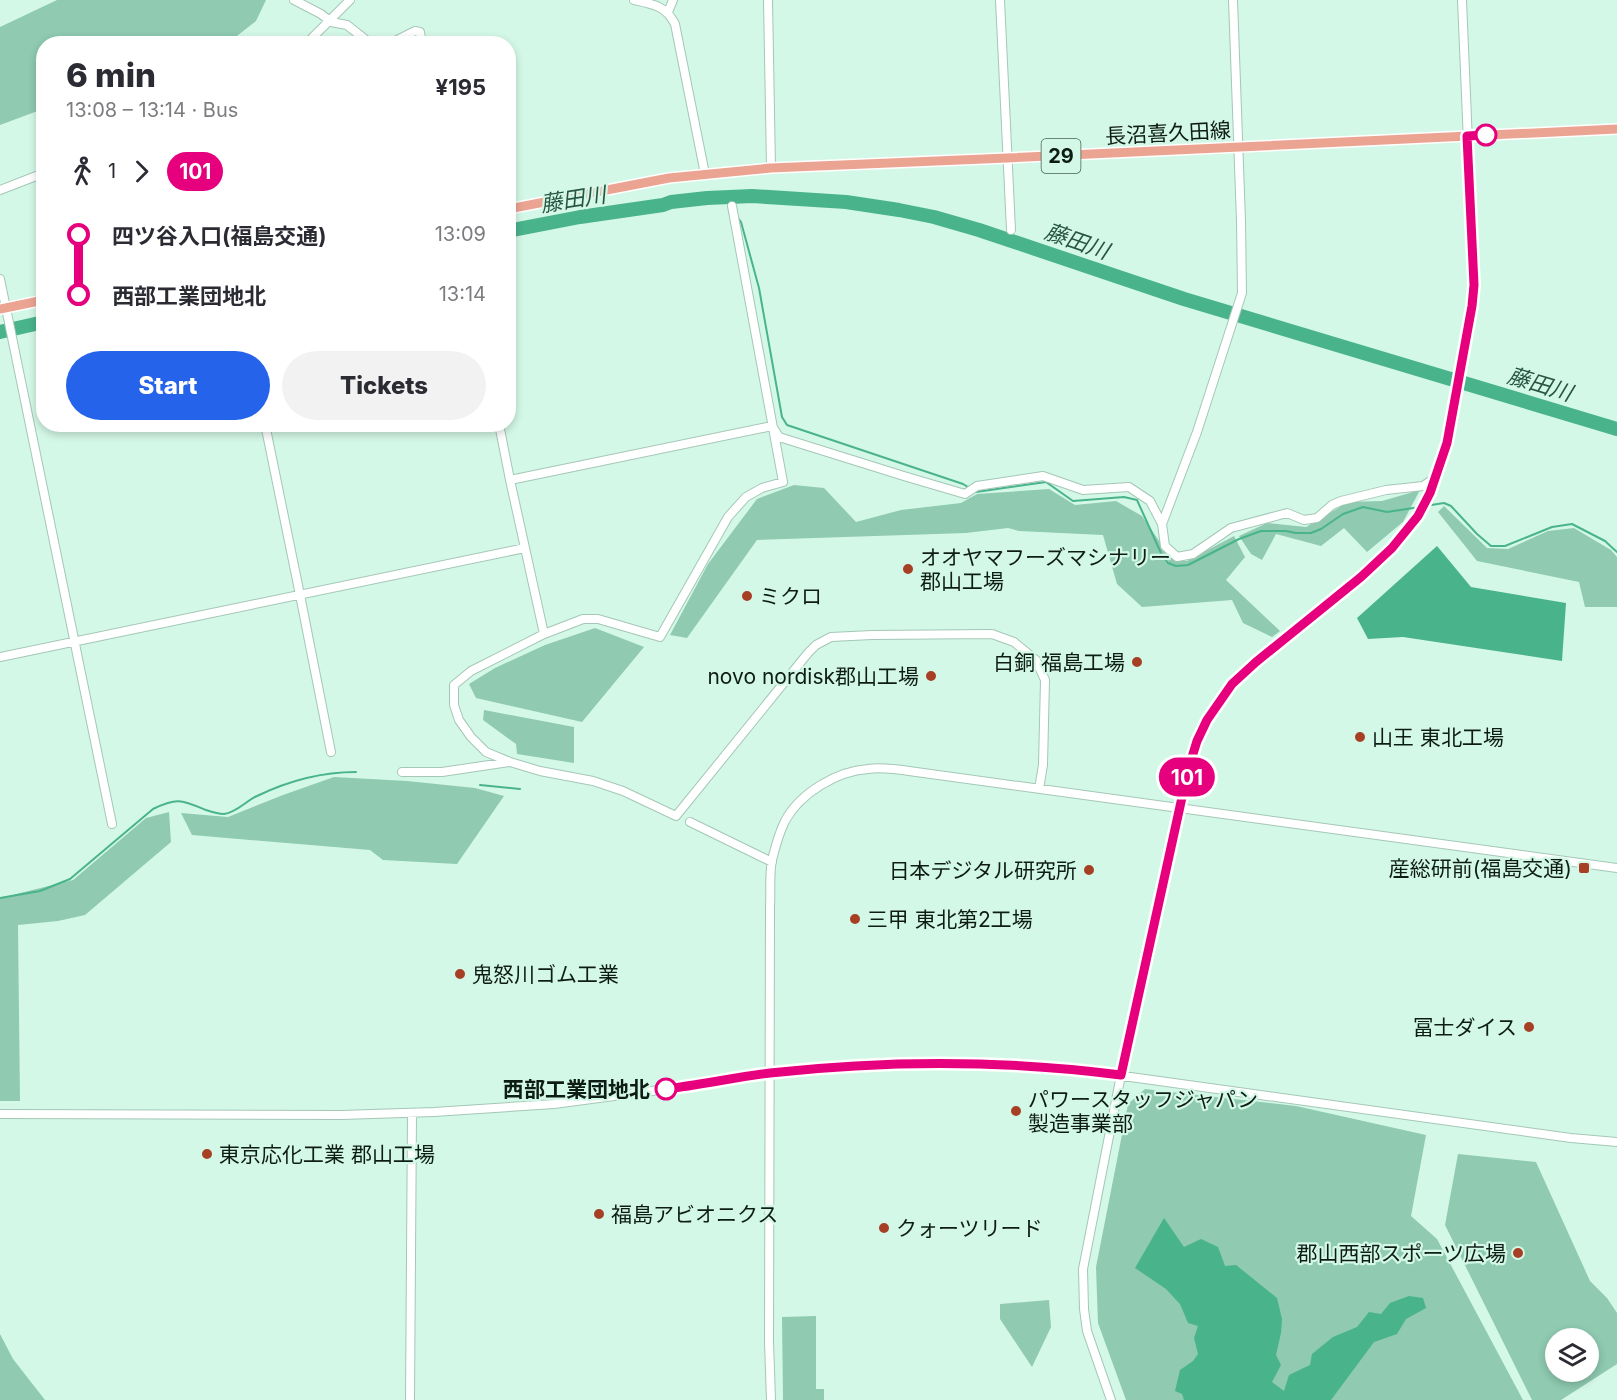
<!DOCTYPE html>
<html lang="en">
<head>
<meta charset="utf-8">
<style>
	:root { --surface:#fff; --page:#f2f2f3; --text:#2b2b33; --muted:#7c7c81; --accent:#2563eb }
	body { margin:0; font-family:Inter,"Noto Sans JP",sans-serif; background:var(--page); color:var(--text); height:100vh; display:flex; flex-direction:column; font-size:22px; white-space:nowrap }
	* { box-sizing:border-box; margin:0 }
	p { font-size:20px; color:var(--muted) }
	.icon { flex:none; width:33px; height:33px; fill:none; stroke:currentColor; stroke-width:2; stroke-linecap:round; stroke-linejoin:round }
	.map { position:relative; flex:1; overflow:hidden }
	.sheet { position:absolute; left:36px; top:36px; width:480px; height:396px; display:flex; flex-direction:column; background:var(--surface); border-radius:24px; box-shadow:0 3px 9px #0003 }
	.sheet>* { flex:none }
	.badge { padding:0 12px; border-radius:20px; font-size:21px; line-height:39px }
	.buttons { position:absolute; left:1545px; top:1328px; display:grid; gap:12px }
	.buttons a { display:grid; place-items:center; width:54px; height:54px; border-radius:50%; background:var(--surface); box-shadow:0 3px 9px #0003; font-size:30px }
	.map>.badge { position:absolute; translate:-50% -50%; box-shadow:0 0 0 3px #fff }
	.legs { display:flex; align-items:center; gap:9px; height:66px; padding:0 30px; font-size:20px }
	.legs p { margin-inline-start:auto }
	.headline { display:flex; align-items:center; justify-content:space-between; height:102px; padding:0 30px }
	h1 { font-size:33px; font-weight:800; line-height:45px }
	.action { display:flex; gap:12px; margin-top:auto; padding:12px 30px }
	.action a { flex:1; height:69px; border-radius:36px; background:var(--accent); color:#fff; font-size:24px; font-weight:800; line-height:69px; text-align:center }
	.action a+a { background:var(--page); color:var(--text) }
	ul { padding:0 30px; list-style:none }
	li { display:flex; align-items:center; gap:21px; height:60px; font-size:22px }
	li i { display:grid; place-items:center; width:9px; height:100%; margin:0 8px; background:currentColor }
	li i::after { content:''; width:15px; height:15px; margin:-8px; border:4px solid; border-radius:50%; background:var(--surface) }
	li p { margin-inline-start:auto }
	li:first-child i { background:linear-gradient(#0000 50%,currentColor 0) }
	li:last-child i { background:linear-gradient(currentColor 50%,#0000 0) }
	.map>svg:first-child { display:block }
</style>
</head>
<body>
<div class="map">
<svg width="1617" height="1400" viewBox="0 0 1617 1400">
	<rect width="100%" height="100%" fill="#d4f8e7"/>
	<path fill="#8fcab1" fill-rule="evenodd" d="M 57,0 L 266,0 L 256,21 L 228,43 L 44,44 L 43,109 L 0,125 L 0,27 Z
		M 794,485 L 824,488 L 856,522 L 901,510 L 961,503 L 977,494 L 1049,489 L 1075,505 L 1116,501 L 1142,516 L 1166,551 L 1174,560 L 1187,561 L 1234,536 L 1245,557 L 1226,580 L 1280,631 L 1272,637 L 1243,623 L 1232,600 L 1142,607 L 1117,584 L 1103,535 L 1019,531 L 1008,528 L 966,533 L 757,540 L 687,638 L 670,635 L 708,564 L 757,499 Z
		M 1420,490 L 1403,522 L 1367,552 L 1344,528 L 1321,546 L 1276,534 L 1262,560 L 1251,554 L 1239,536 L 1267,523 L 1306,527 L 1348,502 L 1382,501 Z
		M 1444,506 L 1487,548 L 1508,549 L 1548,531 L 1574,528 L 1611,550 L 1617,557 L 1617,607 L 1585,607 L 1579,582 L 1477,561 L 1438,512 Z
		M 595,628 L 644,647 L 582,722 L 476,698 L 469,684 L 495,668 L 545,645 Z
		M 484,710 L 574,727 L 574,763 L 517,754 L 516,744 L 483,720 Z
		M 334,777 L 407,781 L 475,788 L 504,796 L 457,864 L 383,860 L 370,850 L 192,835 L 181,813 L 228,817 L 283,795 Z
		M 169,812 L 171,842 L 85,915 L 58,921 L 18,925 L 20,1101 L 0,1101 L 0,898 L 73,880 L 146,818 Z
		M 1145,1089 L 1296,1106 L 1426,1135 L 1411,1216 L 1437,1239 L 1523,1400 L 1126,1400 L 1098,1323 L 1096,1267 L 1128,1104 Z
		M 1458,1154 L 1536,1162 L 1590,1281 L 1607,1298 L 1617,1313 L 1617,1364 L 1561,1400 L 1532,1400 L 1445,1225 ZM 1556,1338 L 1588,1338 L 1588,1371 L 1556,1371 Z
		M 1049,1300 L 1051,1327 L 1032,1367 L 1000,1319 L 1000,1304 Z
		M 816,1316 L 816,1389 L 824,1389 L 824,1400 L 783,1400 L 782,1317 Z
		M 0,1334 L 13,1359 L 45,1400 L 0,1400 Z"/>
	<path fill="#49b38c" d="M 1437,546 L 1471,587 L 1566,603 L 1562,661 L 1403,637 L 1368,639 L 1357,618 Z
		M 1164,1218 L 1184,1247 L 1201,1239 L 1218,1247 L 1225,1266 L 1236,1265 L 1277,1298 L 1282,1319 L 1281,1333 L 1276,1355 L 1281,1365 L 1272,1382 L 1284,1391 L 1289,1375 L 1310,1365 L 1312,1354 L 1333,1337 L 1357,1327 L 1369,1312 L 1381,1314 L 1390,1303 L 1409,1296 L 1423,1298 L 1426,1308 L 1406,1319 L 1397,1334 L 1374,1342 L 1331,1400 L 1184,1400 L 1182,1394 L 1175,1391 L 1180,1370 L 1193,1361 L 1198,1354 L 1194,1338 L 1198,1326 L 1188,1323 L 1180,1304 L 1166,1289 L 1135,1268 Z"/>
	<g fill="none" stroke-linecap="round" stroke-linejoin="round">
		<path stroke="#49b38c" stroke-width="2" d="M 738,218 L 741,222 L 759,288 L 782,417 L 787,425 L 963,484 L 968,487
			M 976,492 L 1046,482 L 1073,501 L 1124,497 L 1137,500 L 1161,553 L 1168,563 L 1176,566 L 1188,565 L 1239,539 L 1261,531 L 1286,531 L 1296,533 L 1311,533 L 1321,529 L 1343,514 L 1363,507 L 1387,512 L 1420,507
			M 1425,506 L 1444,503 L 1451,506 L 1477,534 L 1491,546 L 1505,546 L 1552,527 L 1572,524 L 1605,541 L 1617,552
			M 480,785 L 520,789
			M 0,898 L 40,891 L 70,879 L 153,809 C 177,797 182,800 206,810 C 212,812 218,814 224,814 C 236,813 246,801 257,796 C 288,781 322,772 356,772"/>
		<path stroke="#49b38c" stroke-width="14" d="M 508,231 L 580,217 L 663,205 L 671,202 L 707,198 L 752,196 L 846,202 L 899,210 L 934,217 L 979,230 L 1184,299 L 1617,429
			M 0,332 L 44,322"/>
		<defs>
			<path id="minor" d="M 294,0 L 321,14 L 331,22 L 347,25 L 371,44
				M 634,0 C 653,4 666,6 675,24 L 705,174
				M 768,0 L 771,168
				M 1000,0 L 1011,230
				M 668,12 L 673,0
				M 306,44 L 350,0
				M 389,44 L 415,31 L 420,32 L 422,44
				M 0,190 L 44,173
				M 732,206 L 783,482 L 762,488 L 746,497 L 728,517 L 660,637 L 598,619 L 583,619 L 544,634 L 471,671 L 454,685 L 454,705 L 459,720 L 471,737 L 486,752 L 510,762 L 540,771 L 593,781 L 623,791 L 676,816 L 808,653 L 816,645 L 831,637 L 872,635 L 992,634 L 1014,642 L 1036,660 L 1045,680 L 1043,765 L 1039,789
				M 0,279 L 112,824
				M 265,424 L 300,595 L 331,752
				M 499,424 L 510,480 L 544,634
				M 510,480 L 772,426 L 779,437 L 907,477 L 965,494 L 977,486 L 1043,476 L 1083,490 L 1129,487 L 1150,501 L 1162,524 L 1165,546 L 1177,557 L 1193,554 L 1231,528 L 1287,513 L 1304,520 L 1317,518 L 1332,505 L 1341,501 L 1386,490 L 1423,486 L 1435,478
				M 1162,524 L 1197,432 L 1242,293 L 1241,221 L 1233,0
				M 0,657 L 525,548
				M 402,772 L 442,772 L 509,762
				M 690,822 L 772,862
				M 0,1114 L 341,1115 L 434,1112 L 554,1104 L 689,1086 L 770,1073 L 911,1064 L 993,1063 L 1080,1070 L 1571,1138 L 1617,1142
				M 410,1400 L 412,1113
				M 771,1400 L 769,1342 L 770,906 C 771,891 769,875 772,860 C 775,848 779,833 785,821 C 800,793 837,771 868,769 C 882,767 896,769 909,771 L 1617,868
				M 1111,1400 L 1087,1331 L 1084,1309 L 1083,1269 L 1121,1075 L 1188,770 C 1199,737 1209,713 1231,685 C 1242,670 1260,658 1275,646 C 1317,611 1372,575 1406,533 C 1441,489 1451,429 1460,375 C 1466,345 1471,316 1474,285 L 1462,0"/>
			<path id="major" d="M 508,209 L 669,178 L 771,168 L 1007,158 L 1617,129
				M 0,309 L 44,300"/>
		</defs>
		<use href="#minor" stroke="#a4c7b7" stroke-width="10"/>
		<use href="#major" stroke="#fff" stroke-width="12"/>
		<use href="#minor" stroke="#fff" stroke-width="8"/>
		<use href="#major" stroke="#eca492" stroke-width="9"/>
	</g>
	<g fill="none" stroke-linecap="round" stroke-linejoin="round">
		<defs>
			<path id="line-1" d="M 666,1089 C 701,1085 736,1077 770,1073 C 887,1060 1005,1060 1121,1075 L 1188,770 L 1197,741 L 1207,720 L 1232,684 L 1256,662 L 1361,577 L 1392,548 L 1418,516 L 1430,493 L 1447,443 L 1472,306 L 1474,285 L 1467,136 L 1486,135"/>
		</defs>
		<use href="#line-1" stroke="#fff" stroke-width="14"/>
		<use href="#line-1" stroke="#e6007e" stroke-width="9"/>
	</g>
	<g fill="#fff" stroke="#e6007e" stroke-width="3">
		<circle cx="1486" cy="135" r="10"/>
		<circle cx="666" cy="1089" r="10"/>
	</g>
	<g fill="#a73f24" stroke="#d4f8e7" stroke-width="2">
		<circle cx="908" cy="569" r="6"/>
		<circle cx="747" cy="596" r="6"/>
		<circle cx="1137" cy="662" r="6"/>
		<circle cx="931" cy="676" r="6"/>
		<circle cx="1360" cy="737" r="6"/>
		<rect x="1578" y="862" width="12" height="12" rx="3"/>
		<circle cx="1089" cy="870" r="6"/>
		<circle cx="855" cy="919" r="6"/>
		<circle cx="460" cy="974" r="6"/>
		<circle cx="1529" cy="1027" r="6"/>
		<circle cx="1016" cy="1111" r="6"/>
		<circle cx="207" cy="1154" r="6"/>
		<circle cx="599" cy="1214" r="6"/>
		<circle cx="884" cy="1228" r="6"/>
		<circle cx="1518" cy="1253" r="6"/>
	</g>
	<g text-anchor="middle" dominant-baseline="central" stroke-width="4.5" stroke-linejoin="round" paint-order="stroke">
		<rect fill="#d4f8e7" stroke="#495e55" stroke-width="1.5" x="1041.5" y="139" width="39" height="34" rx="4.5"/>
		<g font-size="20" font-weight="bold" fill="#0e1c16">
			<text x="1061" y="156">29</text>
		</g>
		<g font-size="21" fill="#0e1c16" stroke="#d4f8e7">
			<text transform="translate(1168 133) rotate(-3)">長沼喜久田線</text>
		</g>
		<g font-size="21" fill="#0e1c16" stroke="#d4f8e7" text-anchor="start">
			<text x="920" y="557">オオヤマフーズマシナリー<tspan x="920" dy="24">郡山工場</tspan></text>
			<text x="759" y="596">ミクロ</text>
			<text x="1125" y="662" text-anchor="end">白銅 福島工場</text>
			<text x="919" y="676" text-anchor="end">novo nordisk郡山工場</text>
			<text x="1372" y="737">山王 東北工場</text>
			<text x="1572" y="868" text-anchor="end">産総研前(福島交通)</text>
			<text x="1077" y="870" text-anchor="end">日本デジタル研究所</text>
			<text x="867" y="919">三甲 東北第2工場</text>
			<text x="472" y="974">鬼怒川ゴム工業</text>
			<text x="1517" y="1027" text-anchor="end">冨士ダイス</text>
			<text x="1028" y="1099">パワースタッフジャパン<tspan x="1028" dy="24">製造事業部</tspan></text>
			<text x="219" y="1154">東京応化工業 郡山工場</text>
			<text x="611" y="1214">福島アビオニクス</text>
			<text x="896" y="1228">クォーツリード</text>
			<text x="1506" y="1253" text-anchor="end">郡山西部スポーツ広場</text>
		</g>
		<g font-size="21" font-weight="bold" fill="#0e1c16" stroke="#d4f8e7" text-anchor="end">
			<text x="650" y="1089">西部工業団地北</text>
		</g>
		<g font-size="22" font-style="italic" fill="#285543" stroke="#d4f8e7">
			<text transform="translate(573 199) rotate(-9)">藤田川</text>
			<text transform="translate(1077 241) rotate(19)">藤田川</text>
			<text transform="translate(1540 384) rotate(17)">藤田川</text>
		</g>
	</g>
</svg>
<div class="buttons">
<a><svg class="icon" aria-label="layers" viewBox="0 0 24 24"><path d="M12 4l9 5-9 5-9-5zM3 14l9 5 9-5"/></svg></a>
</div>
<b class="badge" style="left:1187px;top:777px;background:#e6007e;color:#fff">101</b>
<section class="sheet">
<div class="headline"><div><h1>6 min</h1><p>13:08 – 13:14 · Bus</p></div><b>¥195</b></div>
<div class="legs"><svg class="icon" aria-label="walk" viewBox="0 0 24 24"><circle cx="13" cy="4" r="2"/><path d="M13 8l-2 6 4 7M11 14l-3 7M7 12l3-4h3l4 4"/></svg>1<svg class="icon" aria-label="forward" viewBox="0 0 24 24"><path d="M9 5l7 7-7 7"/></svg><b class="badge" style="background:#e6007e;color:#fff">101</b></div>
<ul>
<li><i style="color:#e6007e"></i><b>四ツ谷入口(福島交通)</b><p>13:09</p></li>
<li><i style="color:#e6007e"></i><b>西部工業団地北</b><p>13:14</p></li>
</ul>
<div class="action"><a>Start</a><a>Tickets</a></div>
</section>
</div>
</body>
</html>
